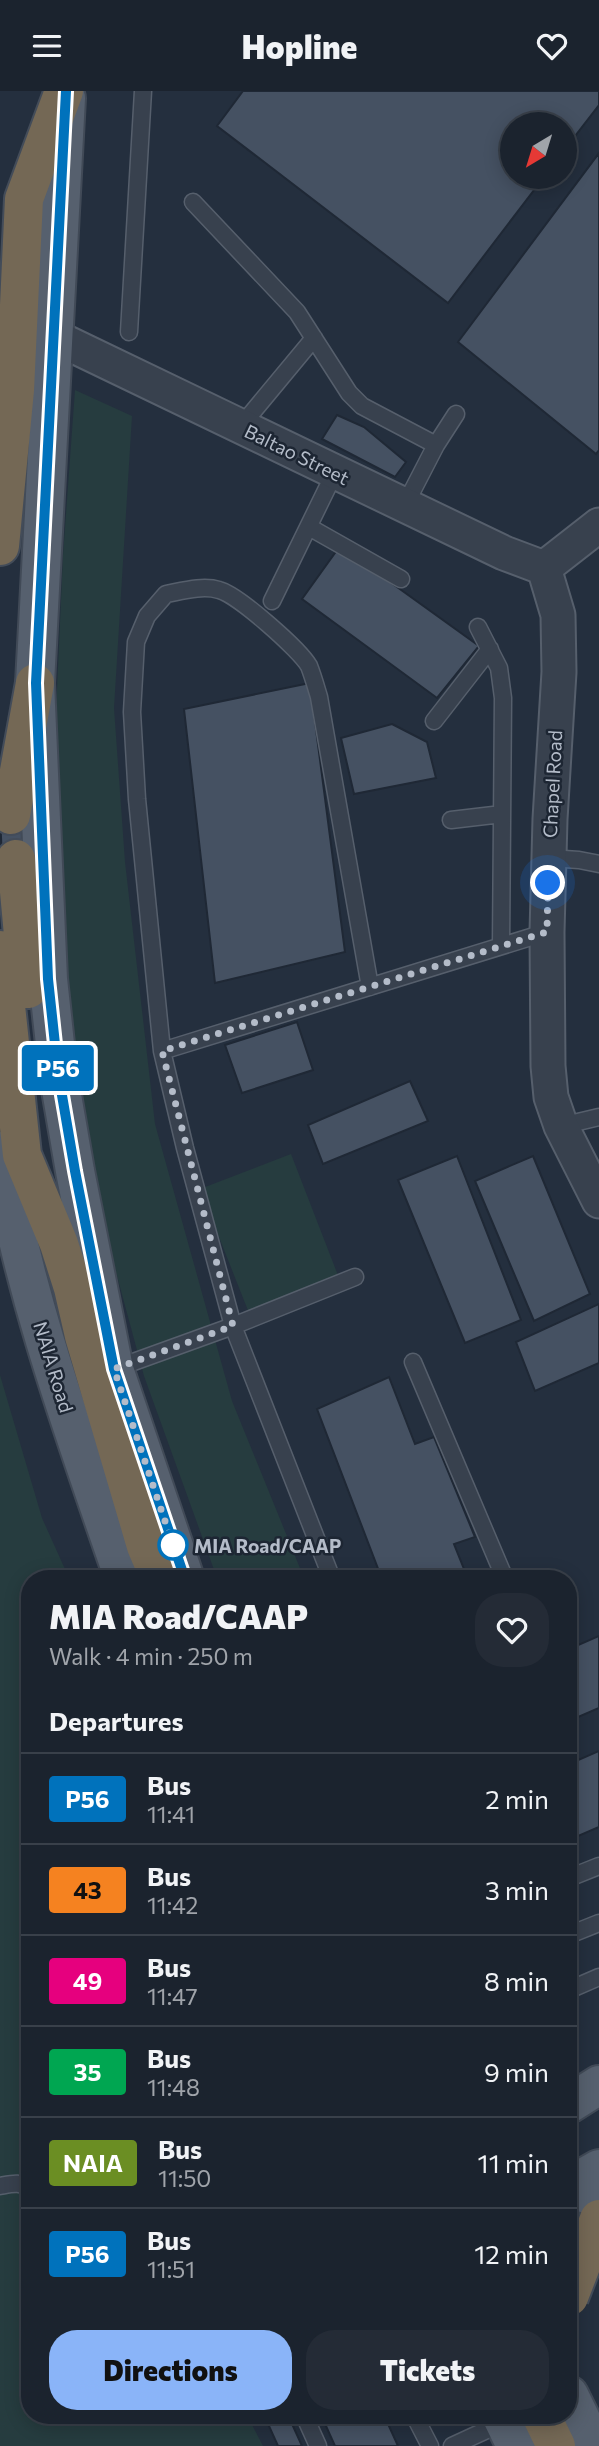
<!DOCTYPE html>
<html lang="en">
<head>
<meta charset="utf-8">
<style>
	:root { --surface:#1b232e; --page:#242b36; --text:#f1f3f6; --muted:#a0a4aa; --line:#39404a; --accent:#8ab4f8 }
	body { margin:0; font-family:Commissioner,sans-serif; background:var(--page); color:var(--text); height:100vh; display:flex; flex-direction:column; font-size:26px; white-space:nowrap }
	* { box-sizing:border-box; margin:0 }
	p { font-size:23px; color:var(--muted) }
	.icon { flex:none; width:38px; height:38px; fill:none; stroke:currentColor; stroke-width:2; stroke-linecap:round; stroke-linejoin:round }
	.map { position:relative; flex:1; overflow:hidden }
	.sheet { position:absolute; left:21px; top:1479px; width:556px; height:854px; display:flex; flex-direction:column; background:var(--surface); border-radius:28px; box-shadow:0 4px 18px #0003,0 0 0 2px var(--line) }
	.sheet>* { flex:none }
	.badge { padding:0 14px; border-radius:5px; font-size:24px; line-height:46px }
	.needle { width:46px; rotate:218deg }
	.controls { position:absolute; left:500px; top:21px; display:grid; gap:14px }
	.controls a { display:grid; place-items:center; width:77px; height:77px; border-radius:50%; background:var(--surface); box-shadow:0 4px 18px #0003,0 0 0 2px var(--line); font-size:35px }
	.you { position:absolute; width:35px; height:35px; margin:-18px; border:5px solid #fff; border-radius:50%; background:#1a73e8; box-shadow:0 0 0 10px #1a73e833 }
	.map>.badge { position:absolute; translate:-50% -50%; box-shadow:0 0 0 4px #fff }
	h2 { padding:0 28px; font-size:26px; line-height:63px }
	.round { display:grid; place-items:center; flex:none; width:74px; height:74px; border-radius:28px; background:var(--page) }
	.headline { display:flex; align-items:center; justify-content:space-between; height:119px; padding:0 28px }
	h1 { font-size:33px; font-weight:800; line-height:52px }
	.cta { display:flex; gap:14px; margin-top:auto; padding:14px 28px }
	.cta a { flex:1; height:80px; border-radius:28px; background:var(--accent); color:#111; font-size:28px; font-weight:800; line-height:80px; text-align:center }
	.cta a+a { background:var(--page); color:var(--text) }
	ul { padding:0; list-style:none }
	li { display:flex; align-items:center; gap:21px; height:91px; padding:0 28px; border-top:2px solid var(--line) }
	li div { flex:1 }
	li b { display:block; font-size:26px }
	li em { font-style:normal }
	li .badge { min-width:77px; font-weight:700; text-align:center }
	header { display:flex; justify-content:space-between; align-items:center; height:91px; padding:0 28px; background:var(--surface); font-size:32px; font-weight:800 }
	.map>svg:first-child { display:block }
</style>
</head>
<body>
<header><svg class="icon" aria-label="menu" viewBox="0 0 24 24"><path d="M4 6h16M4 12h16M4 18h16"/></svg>Hopline<svg class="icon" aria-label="heart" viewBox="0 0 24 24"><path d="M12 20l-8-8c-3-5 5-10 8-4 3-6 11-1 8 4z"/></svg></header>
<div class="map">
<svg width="599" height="2355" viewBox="0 0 599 2355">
	<rect width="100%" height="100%" fill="#242f3e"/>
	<path fill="#263c3f" d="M 75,299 L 132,325 L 114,617 L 125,771 L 155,1033 L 232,1310 L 304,1487 L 217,1487 L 144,1285 L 113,1170 L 76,980 L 61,832 L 56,621 L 63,464 Z
		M 291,1063 L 339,1187 L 249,1222 L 200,1098 Z
		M 0,1284 L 42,1427 L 69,1487 L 30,1488 L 30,2324 L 247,2324 L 263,2355 L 0,2355 Z"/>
	<path fill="#455162" stroke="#1f2835" stroke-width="2" d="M 243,0 L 599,0 L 599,14 L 565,58 L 565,33 L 513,33 L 513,86 L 544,86 L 448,212 L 217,35 Z
		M 599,62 L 599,359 L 596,363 L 458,251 Z
		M 337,324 L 364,336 L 406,371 L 395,386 L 322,348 Z
		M 340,455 L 479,555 L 437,607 L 302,508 Z
		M 310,592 L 345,861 L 215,892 L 184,618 Z
		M 392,633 L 427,651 L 436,687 L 354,703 L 341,647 Z
		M 24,723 L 27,767 L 2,768 L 0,724 Z
		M 297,931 L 313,979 L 242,1002 L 225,954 Z
		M 410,990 L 428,1030 L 323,1073 L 308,1034 Z
		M 457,1065 L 521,1229 L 465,1252 L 398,1089 Z
		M 533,1065 L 590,1203 L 534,1230 L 475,1090 Z
		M 599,1213 L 599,1272 L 535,1300 L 516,1251 Z
		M 389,1286 L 415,1353 L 434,1346 L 475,1446 L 454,1453 L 468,1488 L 382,1488 L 317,1318 Z
		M 599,1545 L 599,1617 L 569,1630 L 569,1558 Z
		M 599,1660 L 599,1736 L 569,1749 L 569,1673 Z
		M 264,2324 L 288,2324 L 302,2355 L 278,2355 Z
		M 321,2324 L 384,2324 L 398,2355 L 335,2355 Z"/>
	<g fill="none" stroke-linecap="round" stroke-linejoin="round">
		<defs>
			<path id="service" d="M 193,111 L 297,221 L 349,302 L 362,315 L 436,354
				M 129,241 L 143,0
				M 241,335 L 314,247
				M 405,414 L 436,354 L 456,323
				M 309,436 L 401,488
				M 272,510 L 335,381
				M 478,536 L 499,577 L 503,607 L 501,855
				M 434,630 L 490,558
				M 451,729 L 502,723
				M 549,767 L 579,769 L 599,773
				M 162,960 L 547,841
				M 561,1035 L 599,1026
				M 413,1271 L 505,1488
				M 114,1278 L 233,1235 L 355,1186
				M 332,1488 L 233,1235 L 185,1057 L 162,960 L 137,708 L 132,621 L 136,551 L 147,525 L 166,503 C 182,500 203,494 219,499 C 237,503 300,559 309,575 C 313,585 316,596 319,606 L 370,896
				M 569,1787 L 599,1775
				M 569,1844 L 599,1832
				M 569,1899 L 599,1886
				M 0,2095 C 11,2093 21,2090 30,2098
				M 304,2324 L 318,2355
				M 414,2324 L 430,2355
				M 452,2355 L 504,2331"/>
			<path id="minor" d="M 53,245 L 504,462 L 544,477
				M 544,477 L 558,524 L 559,581 L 550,728 L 547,841 L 548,975 L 551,1006 L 561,1035 L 599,1110
				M 544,477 L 599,434"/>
			<path id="primary" d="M 66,7 L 35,592 L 48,888 L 58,981 L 75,1080 L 114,1278 L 185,1488
				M 0,1060 C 24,1207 76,1347 124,1488
				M 569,2013 L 599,1994
				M 569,2095 L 599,2078
				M 579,2159 L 592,2118 L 599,2104
				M 569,2304 L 594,2355
				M 501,2324 L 516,2355"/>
			<path id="motorway" d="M 0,455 L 15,299 L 24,108 L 64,0
				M 11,724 L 35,592
				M 16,768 L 28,898
				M 0,859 L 22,1064 L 59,1153 L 73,1197 L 84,1245 L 146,1455 L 160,1488
				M 541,2324 L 556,2355"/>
		</defs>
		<use href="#service" stroke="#565f6c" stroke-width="19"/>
		<use href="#minor" stroke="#565f6c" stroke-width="37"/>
		<use href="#primary" stroke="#414a57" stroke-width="42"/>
		<use href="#motorway" stroke="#434c59" stroke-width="42"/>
		<use href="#service" stroke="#38414e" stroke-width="16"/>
		<use href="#minor" stroke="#38414e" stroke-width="33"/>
		<use href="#primary" stroke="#56606e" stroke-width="38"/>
		<use href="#motorway" stroke="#746855" stroke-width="38"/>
		<defs>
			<path id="motorway-bridge" d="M 569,2206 L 599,2128"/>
		</defs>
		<use href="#motorway-bridge" stroke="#434c59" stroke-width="42" stroke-linecap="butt"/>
		<use href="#motorway-bridge" stroke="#746855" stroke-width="38"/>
	</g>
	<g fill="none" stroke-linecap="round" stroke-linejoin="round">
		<defs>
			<path id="line" d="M 66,0 L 36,592 L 48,888 L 58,981 L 75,1080 L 114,1278 L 185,1488"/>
		</defs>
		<use href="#line" stroke="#fff" stroke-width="16"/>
		<use href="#line" stroke="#0072bc" stroke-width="10"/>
		<path stroke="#b4bcc9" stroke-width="7" stroke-dasharray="0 12.6" d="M 173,1454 L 114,1278 L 233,1235 L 162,960 L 547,841 L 548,792"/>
	</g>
	<circle fill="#fff" stroke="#0072bc" stroke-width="3.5" cx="173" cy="1454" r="14"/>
	<g text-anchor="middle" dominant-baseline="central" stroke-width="5" stroke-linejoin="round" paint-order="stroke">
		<g font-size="19" fill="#b4bcc9" stroke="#1d2633">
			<text transform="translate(297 363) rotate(26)">Baltao Street</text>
			<text transform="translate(552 693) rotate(-87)">Chapel Road</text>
			<text transform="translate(54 1276) rotate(73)">NAIA Road</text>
		</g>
		<g font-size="19" font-weight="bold" fill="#b4bcc9" stroke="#1d2633" text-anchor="start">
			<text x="194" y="1454">MIA Road/CAAP</text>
		</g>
	</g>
</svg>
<div class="controls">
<a><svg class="needle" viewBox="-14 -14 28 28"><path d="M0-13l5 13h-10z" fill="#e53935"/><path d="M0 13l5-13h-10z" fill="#a0a4aa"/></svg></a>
</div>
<div class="you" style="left:548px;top:792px"></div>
<b class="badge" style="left:58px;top:977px;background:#0072bc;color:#fff">P56</b>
<section class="sheet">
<div class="headline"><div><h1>MIA Road/CAAP</h1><p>Walk · 4 min · 250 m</p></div><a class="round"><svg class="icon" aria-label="heart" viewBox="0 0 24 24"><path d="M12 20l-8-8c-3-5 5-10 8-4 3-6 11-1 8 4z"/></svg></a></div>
<h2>Departures</h2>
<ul>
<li><span class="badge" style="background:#0072bc;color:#fff">P56</span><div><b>Bus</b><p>11:41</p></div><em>2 min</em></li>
<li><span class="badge" style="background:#f58220;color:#111">43</span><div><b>Bus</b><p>11:42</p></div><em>3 min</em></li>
<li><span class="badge" style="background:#e6007e;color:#fff">49</span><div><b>Bus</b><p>11:47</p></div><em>8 min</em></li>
<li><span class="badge" style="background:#00a651;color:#fff">35</span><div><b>Bus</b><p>11:48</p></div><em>9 min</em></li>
<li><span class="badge" style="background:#6b8e23;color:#fff">NAIA</span><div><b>Bus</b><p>11:50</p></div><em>11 min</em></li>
<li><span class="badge" style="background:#0072bc;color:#fff">P56</span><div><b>Bus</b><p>11:51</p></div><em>12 min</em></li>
</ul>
<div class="cta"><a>Directions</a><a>Tickets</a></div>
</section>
</div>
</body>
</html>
